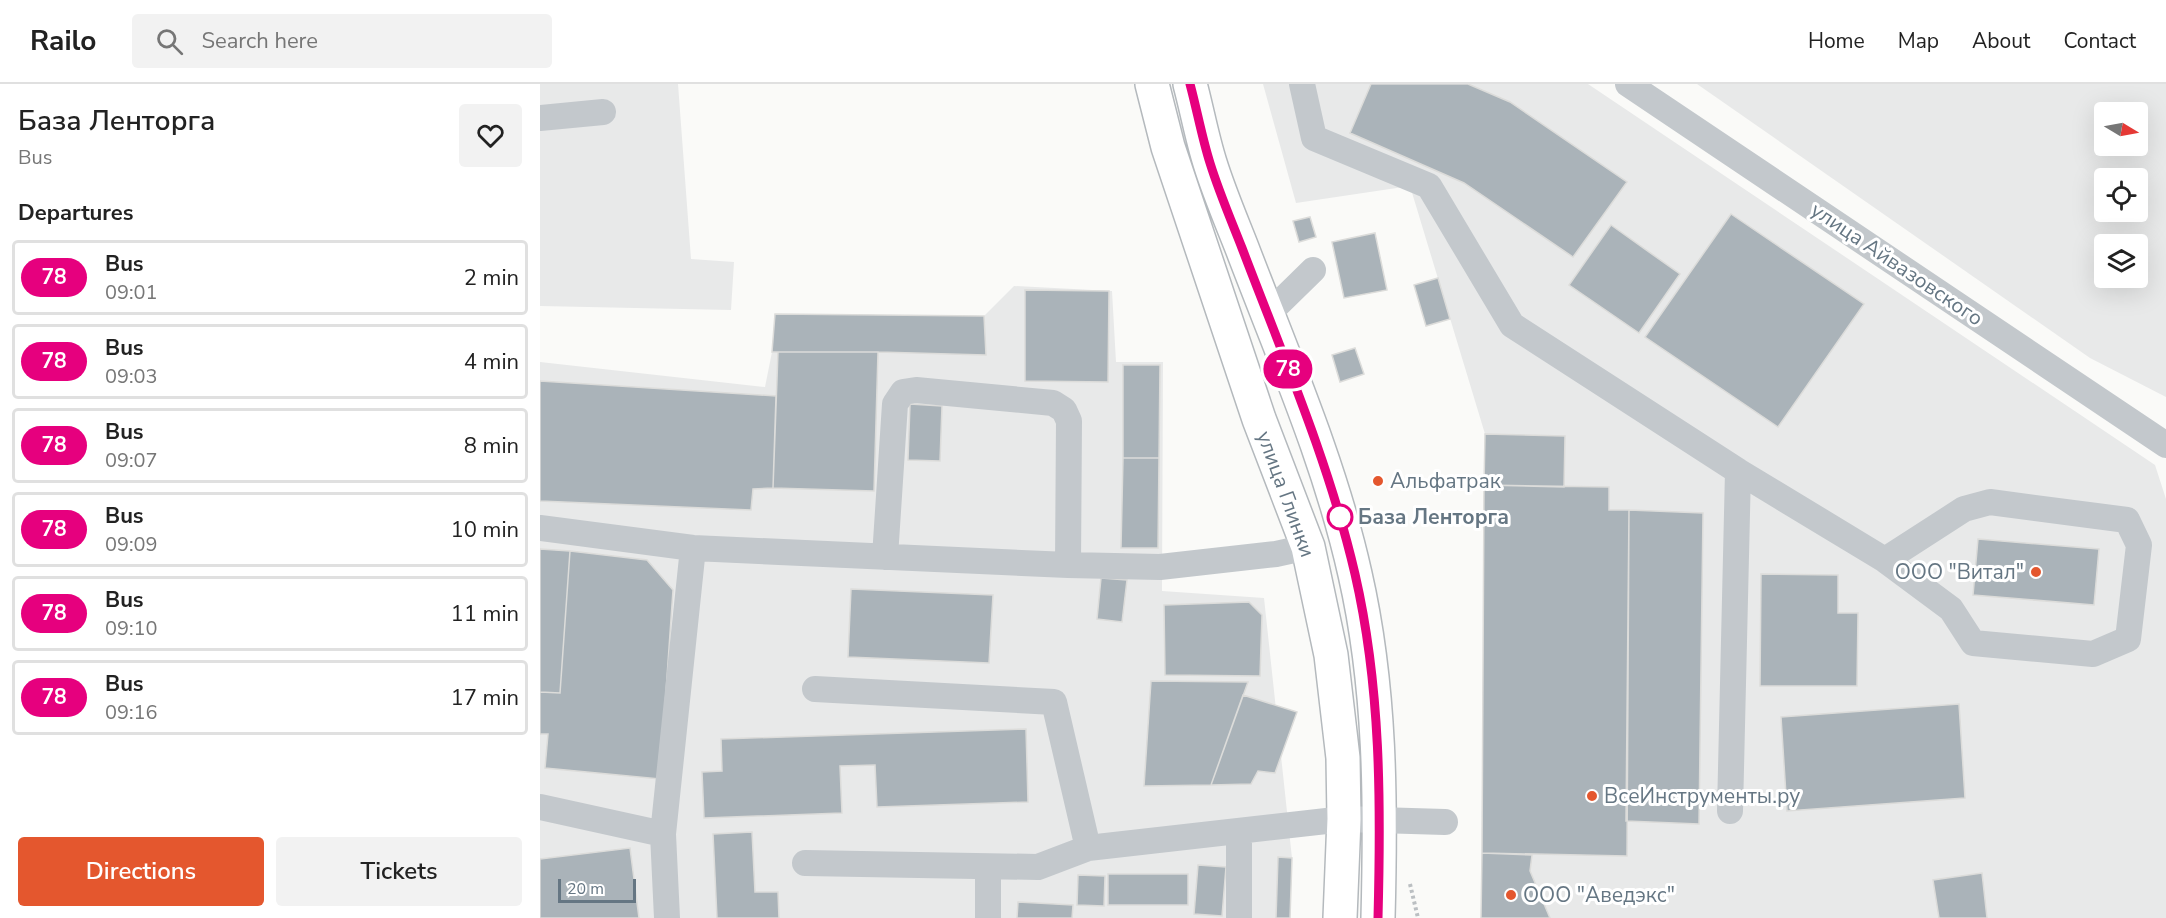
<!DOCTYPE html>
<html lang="en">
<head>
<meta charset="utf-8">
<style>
	:root { --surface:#fff; --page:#f2f2f2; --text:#222; --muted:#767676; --line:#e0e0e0; --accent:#e4572e }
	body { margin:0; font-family:"Nunito Sans",sans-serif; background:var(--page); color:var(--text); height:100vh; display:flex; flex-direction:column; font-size:22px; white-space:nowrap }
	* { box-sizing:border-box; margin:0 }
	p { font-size:20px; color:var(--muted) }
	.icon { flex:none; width:33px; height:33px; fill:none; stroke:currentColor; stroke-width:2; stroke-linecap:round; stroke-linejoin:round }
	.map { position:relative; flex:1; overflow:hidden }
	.details { display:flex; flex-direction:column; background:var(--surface); width:540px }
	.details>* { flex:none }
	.badge { padding:0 12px; border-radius:20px; font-size:21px; line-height:39px }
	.needle { width:39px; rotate:100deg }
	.tools { position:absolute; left:1554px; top:18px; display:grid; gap:12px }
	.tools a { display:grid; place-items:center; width:54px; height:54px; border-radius:6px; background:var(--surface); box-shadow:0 6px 24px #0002; font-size:30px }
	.scale { position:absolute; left:18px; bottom:15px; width:78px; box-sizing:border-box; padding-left:6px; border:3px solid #657683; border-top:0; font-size:16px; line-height:21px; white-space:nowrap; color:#657683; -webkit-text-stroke:4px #fff; paint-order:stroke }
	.map>.badge { position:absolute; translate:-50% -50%; box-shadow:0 0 0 3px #fff }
	h2 { padding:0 18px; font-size:22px; line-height:54px }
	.round { display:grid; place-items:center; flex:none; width:63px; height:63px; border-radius:6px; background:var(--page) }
	.summary { display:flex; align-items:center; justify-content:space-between; height:102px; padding:0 18px }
	h1 { font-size:28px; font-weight:600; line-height:45px }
	.cta { display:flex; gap:12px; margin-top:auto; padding:12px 18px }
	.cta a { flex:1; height:69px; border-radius:6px; background:var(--accent); color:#fff; font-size:24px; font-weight:600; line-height:69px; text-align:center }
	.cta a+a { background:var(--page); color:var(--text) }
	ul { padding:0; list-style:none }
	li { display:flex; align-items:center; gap:18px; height:75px; margin:0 12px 9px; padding:0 6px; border:3px solid var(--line); border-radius:6px }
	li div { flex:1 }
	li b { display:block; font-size:22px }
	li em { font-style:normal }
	li .badge { min-width:66px; font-weight:700; text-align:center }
	header { display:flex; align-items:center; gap:36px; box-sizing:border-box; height:84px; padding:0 30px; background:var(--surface); border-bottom:2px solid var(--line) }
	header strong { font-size:28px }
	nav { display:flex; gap:33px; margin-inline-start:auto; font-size:21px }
	.search { width:420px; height:54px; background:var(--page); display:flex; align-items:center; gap:15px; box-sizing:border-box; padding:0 21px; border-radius:6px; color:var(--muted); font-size:22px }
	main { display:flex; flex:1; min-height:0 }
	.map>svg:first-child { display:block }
</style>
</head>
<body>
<header>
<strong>Railo</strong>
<div class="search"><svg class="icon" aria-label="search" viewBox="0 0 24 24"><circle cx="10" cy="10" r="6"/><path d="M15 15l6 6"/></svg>Search here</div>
<nav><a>Home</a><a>Map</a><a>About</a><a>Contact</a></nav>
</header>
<main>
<section class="details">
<div class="summary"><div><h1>База Ленторга</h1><p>Bus</p></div><a class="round"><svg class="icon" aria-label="heart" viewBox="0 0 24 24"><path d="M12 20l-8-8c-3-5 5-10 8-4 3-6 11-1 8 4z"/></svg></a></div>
<h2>Departures</h2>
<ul>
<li><span class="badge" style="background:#e6007e;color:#fff">78</span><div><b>Bus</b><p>09:01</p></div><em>2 min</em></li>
<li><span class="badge" style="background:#e6007e;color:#fff">78</span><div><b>Bus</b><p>09:03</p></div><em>4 min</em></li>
<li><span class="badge" style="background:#e6007e;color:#fff">78</span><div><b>Bus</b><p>09:07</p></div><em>8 min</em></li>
<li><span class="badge" style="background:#e6007e;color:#fff">78</span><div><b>Bus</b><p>09:09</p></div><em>10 min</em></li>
<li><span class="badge" style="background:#e6007e;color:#fff">78</span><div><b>Bus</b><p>09:10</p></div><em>11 min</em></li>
<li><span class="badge" style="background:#e6007e;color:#fff">78</span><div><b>Bus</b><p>09:16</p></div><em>17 min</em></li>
</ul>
<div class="cta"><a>Directions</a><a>Tickets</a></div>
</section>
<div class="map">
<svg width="1626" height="834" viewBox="0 0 1626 834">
	<rect width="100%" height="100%" fill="#fafaf8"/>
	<path fill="#e8e9e9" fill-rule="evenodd" d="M 0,0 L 138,0 L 151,175 L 194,178 L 191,226 L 0,222 Z
		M 723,0 L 1048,0 L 1615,381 L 1626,415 L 1626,834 L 941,834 L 945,350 L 870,102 L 756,119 Z
		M 1157,0 L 1626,0 L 1626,313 L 1550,274 ZM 1598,28 L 1598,62 L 1564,62 L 1564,28 ZM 1598,94 L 1598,128 L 1564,128 L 1564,94 ZM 1598,160 L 1598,194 L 1564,194 L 1564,160 Z
		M 474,202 L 572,207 L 576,278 L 623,278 L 622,507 L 724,514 L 752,774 L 749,834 L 0,834 L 0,278 L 225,303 L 232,268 L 235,230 L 444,232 Z"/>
	<path fill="#aab3b9" stroke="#dcdcda" stroke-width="1.5" d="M 831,0 L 928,0 L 970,18 L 1087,98 L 1033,173 L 924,99 L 810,49 Z
		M 1191,130 L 1324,220 L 1238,343 L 1105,253 Z
		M 770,133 L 776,153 L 759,158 L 753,137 Z
		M 1071,141 L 1140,190 L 1099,249 L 1029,201 Z
		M 835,149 L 847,206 L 804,214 L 792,158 Z
		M 898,194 L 910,235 L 886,242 L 874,201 Z
		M 485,206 L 569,207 L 568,298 L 485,297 Z
		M 235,230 L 444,232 L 446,271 L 338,268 L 232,268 Z
		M 815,264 L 824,290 L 800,298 L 792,271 Z
		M 238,268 L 338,268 L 334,407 L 233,404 Z
		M 583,281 L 620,281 L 619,374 L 583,374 Z
		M 0,297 L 236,312 L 233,404 L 213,405 L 211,426 L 0,417 Z
		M 370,320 L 402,322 L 400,377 L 368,376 Z
		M 945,350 L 1025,352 L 1024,403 L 944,401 Z
		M 583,374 L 619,374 L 618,464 L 581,464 Z
		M 944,401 L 1069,403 L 1069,426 L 1089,426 L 1087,772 L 942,769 Z
		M 1089,426 L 1163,429 L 1159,740 L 1086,737 Z
		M 1438,455 L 1559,465 L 1554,521 L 1433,511 Z
		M 0,465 L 30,467 L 20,609 L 0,608 Z
		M 30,467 L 107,476 L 133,506 L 120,695 L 5,684 L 8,650 L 0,650 L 0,608 L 20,609 Z
		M 1221,490 L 1298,491 L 1298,529 L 1318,529 L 1317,602 L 1220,602 Z
		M 561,494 L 587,496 L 582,538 L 557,535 Z
		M 311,505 L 453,511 L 449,579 L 308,573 Z
		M 709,518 L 722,531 L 720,592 L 625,591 L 624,521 Z
		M 611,597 L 708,598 L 671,701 L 604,702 Z
		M 703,611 L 757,628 L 735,689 L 718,687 L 711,700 L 671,701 Z
		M 1419,620 L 1425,714 L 1247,727 L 1241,633 Z
		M 486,645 L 488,718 L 337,723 L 335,681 L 300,682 L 302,729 L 164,734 L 162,688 L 182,687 L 181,655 Z
		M 212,748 L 215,808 L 238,808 L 239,834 L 177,834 L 173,750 Z
		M 90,764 L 99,834 L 0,834 L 0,775 Z
		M 942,769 L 992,771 L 990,787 L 1010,834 L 941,834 Z
		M 738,773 L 752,774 L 750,834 L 736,834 Z
		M 658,781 L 686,783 L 682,832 L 654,830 Z
		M 1442,789 L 1447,834 L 1399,834 L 1393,796 Z
		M 568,790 L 648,790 L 648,821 L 568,821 Z
		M 538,791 L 565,792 L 564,822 L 537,821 Z
		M 478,818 L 533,821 L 532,834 L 477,834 Z"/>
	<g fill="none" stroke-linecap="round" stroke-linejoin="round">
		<defs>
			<path id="highway" d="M 612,0 L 628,63 L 719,335 L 768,463 L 791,571 L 803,674 L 804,735 L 800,834
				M 650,0 C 657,26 662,54 670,79 C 679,108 691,136 702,164 C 743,272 790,378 815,490 C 841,604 841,719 838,834"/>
		</defs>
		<use href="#highway" stroke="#b4b9bd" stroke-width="36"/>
		<path stroke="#bbbfc2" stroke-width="4" stroke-dasharray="3 3" stroke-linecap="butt" d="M 870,800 L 878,834"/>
		<path stroke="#c3c8cc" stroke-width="26" d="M 762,0 L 774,54 L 889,102 L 972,241 L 1198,387 L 1190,727
			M 1088,0 L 1626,361
			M 0,34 L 63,28
			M 727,231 L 773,186
			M 1198,387 L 1345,476 L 1411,525 L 1433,559 L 1553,570 L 1588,555 L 1599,461 L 1587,436 L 1450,418 L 1424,425 L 1345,476
			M 0,444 L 153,464 L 528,481 L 620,483 L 736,470 L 768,463
			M 345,473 L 355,320 L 363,308 L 376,306 L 513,319 L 524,326 L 529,337 L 528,481
			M 275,605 L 514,618 L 548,764 L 804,735 L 905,738
			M 0,723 L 123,750
			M 265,779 L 498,783 L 548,764
			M 448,783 L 448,834
			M 127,834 L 123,750 L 153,464
			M 699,834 L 699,748"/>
		<use href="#highway" stroke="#fff" stroke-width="33"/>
	</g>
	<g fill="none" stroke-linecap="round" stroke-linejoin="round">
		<defs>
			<path id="line" d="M 650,0 C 657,26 662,54 670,79 C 679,108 691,136 702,164 C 743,272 789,378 815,490 C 841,603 841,719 838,834"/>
		</defs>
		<use href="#line" stroke="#fff" stroke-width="14"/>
		<use href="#line" stroke="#e6007e" stroke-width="9"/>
	</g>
	<g fill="#e4572e" stroke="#fff" stroke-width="2">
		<circle cx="838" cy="397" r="6"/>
		<circle cx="1496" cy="488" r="6"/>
		<circle cx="1052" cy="712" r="6"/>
		<circle cx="971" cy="811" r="6"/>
	</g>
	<circle fill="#fff" stroke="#e6007e" stroke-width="3" cx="800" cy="433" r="12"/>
	<g text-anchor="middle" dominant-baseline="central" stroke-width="6" stroke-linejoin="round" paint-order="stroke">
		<g font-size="21" fill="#657683" stroke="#fff">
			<text transform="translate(1357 180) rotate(34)">улица Айвазовского</text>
			<text transform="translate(746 410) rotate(70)">улица Глинки</text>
		</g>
		<g font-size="21" fill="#657683" stroke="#fff" text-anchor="start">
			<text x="850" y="397">Альфатрак</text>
			<text x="1484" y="488" text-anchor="end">ООО "Витал"</text>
			<text x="1064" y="712">ВсеИнструменты.ру</text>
			<text x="983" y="811">ООО "Аведэкс"</text>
		</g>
		<g font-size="21" font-weight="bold" fill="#657683" stroke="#fff" text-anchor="start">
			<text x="818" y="433">База Ленторга</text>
		</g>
	</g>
</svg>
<div class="tools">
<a><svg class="needle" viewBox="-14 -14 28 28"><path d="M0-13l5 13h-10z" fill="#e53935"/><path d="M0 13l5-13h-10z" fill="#767676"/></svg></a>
<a><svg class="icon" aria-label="locate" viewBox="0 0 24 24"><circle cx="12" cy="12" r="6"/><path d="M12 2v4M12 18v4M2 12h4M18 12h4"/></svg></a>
<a><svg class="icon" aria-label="layers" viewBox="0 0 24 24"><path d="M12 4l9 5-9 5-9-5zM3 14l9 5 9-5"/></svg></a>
</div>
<div class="scale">20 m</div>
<b class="badge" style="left:748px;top:285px;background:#e6007e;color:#fff">78</b>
</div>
</main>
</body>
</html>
